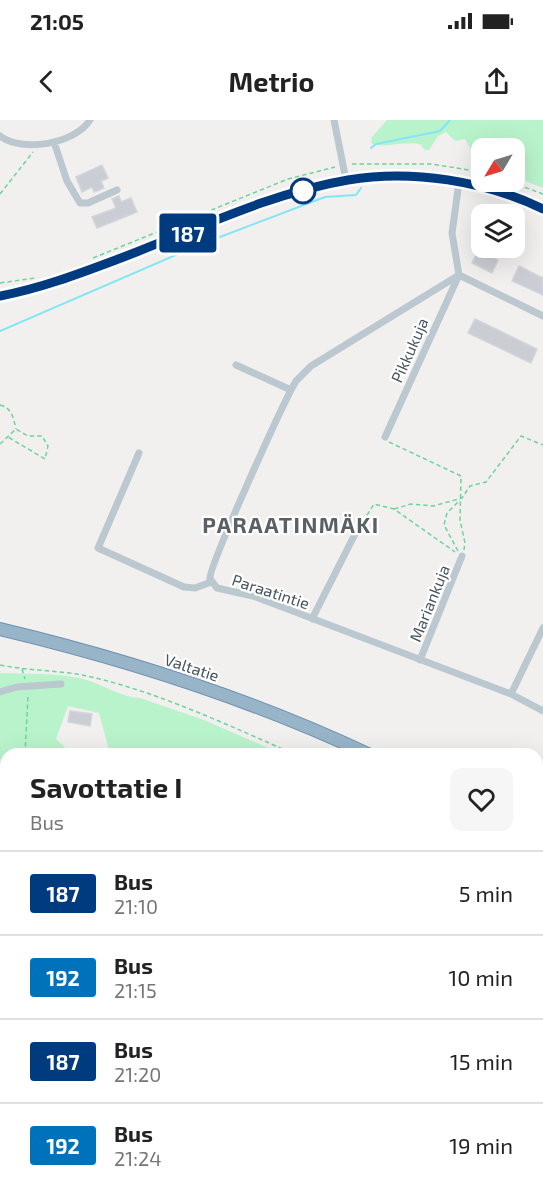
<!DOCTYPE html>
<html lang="en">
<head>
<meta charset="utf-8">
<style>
	:root { --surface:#fff; --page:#f6f6f6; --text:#222; --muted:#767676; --line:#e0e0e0 }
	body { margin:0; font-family:"Exo 2",sans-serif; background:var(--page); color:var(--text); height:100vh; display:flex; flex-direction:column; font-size:22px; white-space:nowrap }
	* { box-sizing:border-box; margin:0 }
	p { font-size:20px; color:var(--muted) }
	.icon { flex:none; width:33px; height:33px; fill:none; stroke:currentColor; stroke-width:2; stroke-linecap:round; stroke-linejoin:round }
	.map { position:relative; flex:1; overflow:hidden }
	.sheet { position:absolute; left:0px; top:628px; width:543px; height:452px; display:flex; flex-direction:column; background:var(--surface); border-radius:18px 18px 0 0; box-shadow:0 6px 24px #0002 }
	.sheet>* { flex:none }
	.badge { padding:0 12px; border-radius:4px; font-size:21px; line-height:39px }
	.needle { width:39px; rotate:232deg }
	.buttons { position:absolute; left:471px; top:18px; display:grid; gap:12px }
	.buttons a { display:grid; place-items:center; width:54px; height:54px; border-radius:12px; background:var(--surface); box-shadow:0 6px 24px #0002; font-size:30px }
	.map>.badge { position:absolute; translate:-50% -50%; box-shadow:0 0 0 3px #fff }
	.round { display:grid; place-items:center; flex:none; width:63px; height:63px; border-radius:12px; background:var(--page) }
	.overview { display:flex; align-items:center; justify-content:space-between; height:102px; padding:0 30px }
	h1 { font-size:28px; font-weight:700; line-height:45px }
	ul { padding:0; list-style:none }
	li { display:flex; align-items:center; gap:18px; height:84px; padding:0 30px; border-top:2px solid var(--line) }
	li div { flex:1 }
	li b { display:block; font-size:22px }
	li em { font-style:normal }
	li .badge { min-width:66px; font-weight:700; text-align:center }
	.status { display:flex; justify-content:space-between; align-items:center; height:42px; padding:0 30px; background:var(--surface); direction:ltr }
	.status svg { height:16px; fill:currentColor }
	header { display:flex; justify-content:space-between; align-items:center; height:78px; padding:0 30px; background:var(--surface); font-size:27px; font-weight:700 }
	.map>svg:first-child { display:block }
</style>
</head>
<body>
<div class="status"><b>21:05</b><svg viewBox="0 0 49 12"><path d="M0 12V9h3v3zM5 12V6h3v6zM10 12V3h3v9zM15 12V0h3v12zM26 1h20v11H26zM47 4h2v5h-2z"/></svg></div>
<header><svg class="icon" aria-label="back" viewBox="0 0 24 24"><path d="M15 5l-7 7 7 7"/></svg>Metrio<svg class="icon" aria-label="share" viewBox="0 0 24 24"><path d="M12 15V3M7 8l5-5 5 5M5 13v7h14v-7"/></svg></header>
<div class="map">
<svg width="543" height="1079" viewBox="0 0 543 1079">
	<rect width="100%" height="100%" fill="#f2efef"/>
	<path fill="#e3dfe1" d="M 73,1074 L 309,1074 L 306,1079 L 73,1079 Z"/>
	<path fill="#b9f3cb" d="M 387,0 L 543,0 L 543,68 L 515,57 L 514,28 L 482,28 L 481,47 L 465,19 L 455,21 L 446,12 L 438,16 L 429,30 L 425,30 L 420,24 C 403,21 388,28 372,24 L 371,18 Z
		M 0,553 C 26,554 54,553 79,558 C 99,562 122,578 140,578 L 204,600 L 282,634 L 110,634 L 99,593 L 68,586 L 56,619 L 72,634 L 6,634 L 6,740 L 0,741 Z
		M 543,816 L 543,1006 L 537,999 L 537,819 Z"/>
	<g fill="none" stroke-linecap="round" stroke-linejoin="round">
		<path stroke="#82e6f4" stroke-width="2" d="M 371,28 L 376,24 L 440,11 L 450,0
			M 0,211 L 199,125 L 325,77 L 356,75 L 361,68"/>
	</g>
	<path fill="#caced4" stroke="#d2d5db" stroke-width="1.5" d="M 102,45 L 108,58 L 101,61 L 104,68 L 94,72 L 92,67 L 82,72 L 76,57 Z
		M 119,76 L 121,82 L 131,78 L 137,92 L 97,108 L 92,97 L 116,88 L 112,79 Z
		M 478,130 L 498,140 L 492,153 L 472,143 Z
		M 519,146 L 543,158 L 543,175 L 512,161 Z
		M 475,199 L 537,229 L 531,243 L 468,213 Z
		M 70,591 L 92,594 L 90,606 L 68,602 Z"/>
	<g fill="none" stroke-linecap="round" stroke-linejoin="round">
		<defs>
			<path id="trunk" d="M 0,509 C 126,539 251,579 368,634"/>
		</defs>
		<use href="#trunk" stroke="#6d91ae" stroke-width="14"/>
		<path stroke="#6ed499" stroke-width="1.5" stroke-dasharray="4.5 3" stroke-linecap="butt" d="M 352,44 L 431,44 L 482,52
			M 511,62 L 543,74
			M 0,74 L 33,32
			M 93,138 L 288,59 L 335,47
			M 0,163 L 35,158
			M 0,285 C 12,288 13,297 16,309
			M 389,322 L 461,356 L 460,400 L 465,423 L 464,430
			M 0,324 L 16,309 L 28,316 L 42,316 L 48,326 L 45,339 L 8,317
			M 394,389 L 411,384 L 433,386 L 462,378 L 470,366 L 486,362 L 521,316 L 543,325
			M 359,408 L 374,384 L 394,389 L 455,432
			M 458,431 L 444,405 L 447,393 L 460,380
			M 0,545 C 29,551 59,550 87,556 C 156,571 230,606 294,634
			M 22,549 L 25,559
			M 25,634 L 28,576
			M 537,691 L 543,692
			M 537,805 L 543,804
			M 0,1001 L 2,984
			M 537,1009 L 542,1015
			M 0,1011 L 6,1011
			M 0,1076 L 0,1079"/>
		<path stroke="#bbc8cf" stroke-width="4" d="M 0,839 L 6,838"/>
		<path stroke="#bbc8cf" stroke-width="7" d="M 334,0 L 346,60
			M 0,16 C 22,33 75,24 90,0
			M 54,22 L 67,61 L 80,83 L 88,83 L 117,70
			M 459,62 L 452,113 L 459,155
			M 459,155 L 311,246 L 296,261 C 284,281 208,448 210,459 L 217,468 L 253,476 L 511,574 L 543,591
			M 459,155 L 543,196
			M 236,245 L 291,270
			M 385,317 L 459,155
			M 139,333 L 98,428 L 184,467 L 195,468 L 211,462
			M 312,499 L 355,414
			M 420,540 L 462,436
			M 0,572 L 17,567 L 61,564
			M 511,574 L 543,508
			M 6,748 L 6,794
			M 537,761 L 543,750
			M 3,975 L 6,854
			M 325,1074 L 325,1079"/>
		<path stroke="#bbc8cf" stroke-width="9" d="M 0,175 C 42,168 81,153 121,138 C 193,111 272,73 348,60 C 412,49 485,61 543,89
			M 0,975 L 6,975
			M 537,1023 L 543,1028"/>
		<use href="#trunk" stroke="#97b4c9" stroke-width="12"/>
		<defs>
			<path id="trunk-bridge" d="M 537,722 L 543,726"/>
		</defs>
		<use href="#trunk-bridge" stroke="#6d91ae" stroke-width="14" stroke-linecap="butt"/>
		<use href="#trunk-bridge" stroke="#97b4c9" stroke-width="12"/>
	</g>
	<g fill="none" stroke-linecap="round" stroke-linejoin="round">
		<defs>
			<path id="line" d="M 0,176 C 42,168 81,153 121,138 C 195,110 270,73 348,60 C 412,49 485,61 543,89"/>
		</defs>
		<use href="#line" stroke="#fff" stroke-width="14"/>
		<use href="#line" stroke="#003b80" stroke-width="9"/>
	</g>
	<circle fill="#fff" stroke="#003b80" stroke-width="3" cx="303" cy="71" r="12"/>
	<g text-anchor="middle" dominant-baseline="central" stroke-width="4.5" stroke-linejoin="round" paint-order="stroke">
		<g font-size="16" fill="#45545e" stroke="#fff">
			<text transform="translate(409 230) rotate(-66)">Pikkukuja</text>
			<text transform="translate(271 471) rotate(18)">Paraatintie</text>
			<text transform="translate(429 483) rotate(-68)">Mariankuja</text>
			<text transform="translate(192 547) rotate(18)">Valtatie</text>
		</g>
		<g font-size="22" font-weight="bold" letter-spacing="1.5" fill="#5b6064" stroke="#fff">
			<text x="291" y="404">PARAATINMÄKI</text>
		</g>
	</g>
</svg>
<div class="buttons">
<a><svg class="needle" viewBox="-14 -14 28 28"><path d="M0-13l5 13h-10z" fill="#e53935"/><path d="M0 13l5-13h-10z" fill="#767676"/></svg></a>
<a><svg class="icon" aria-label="layers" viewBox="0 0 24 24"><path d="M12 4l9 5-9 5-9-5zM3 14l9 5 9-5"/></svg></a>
</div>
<b class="badge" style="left:188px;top:113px;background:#003b80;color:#fff">187</b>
<section class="sheet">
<div class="overview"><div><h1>Savottatie I</h1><p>Bus</p></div><a class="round"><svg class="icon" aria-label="heart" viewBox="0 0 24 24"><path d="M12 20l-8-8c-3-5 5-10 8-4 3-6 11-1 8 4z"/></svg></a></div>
<ul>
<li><span class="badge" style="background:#003b80;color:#fff">187</span><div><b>Bus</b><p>21:10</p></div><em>5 min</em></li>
<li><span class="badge" style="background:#0072bc;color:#fff">192</span><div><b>Bus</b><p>21:15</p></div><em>10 min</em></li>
<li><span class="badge" style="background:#003b80;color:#fff">187</span><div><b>Bus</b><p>21:20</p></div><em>15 min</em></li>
<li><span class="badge" style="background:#0072bc;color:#fff">192</span><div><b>Bus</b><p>21:24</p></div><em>19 min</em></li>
</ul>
</section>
</div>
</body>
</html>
